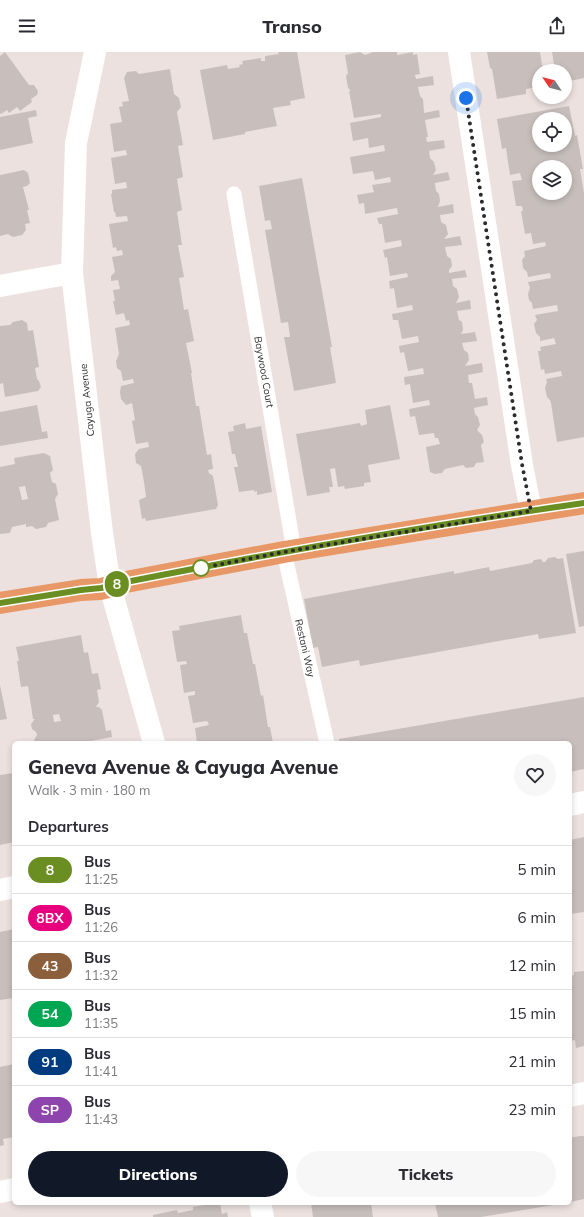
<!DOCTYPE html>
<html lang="en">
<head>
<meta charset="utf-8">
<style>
	:root { --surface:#fff; --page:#f7f7f7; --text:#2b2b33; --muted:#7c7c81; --line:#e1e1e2; --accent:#111827 }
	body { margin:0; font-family:Mulish,sans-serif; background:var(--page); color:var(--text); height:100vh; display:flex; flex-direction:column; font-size:15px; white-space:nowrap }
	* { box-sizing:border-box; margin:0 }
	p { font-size:13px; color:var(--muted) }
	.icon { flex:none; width:22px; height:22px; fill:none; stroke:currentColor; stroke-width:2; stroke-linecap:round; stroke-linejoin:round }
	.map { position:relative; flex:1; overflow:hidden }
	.sheet { position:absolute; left:12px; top:689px; width:560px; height:464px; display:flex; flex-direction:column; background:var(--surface); border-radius:6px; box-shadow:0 2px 6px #0003 }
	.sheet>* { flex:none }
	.badge { padding:0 8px; border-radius:13px; font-size:14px; line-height:26px }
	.needle { width:26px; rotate:305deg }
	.tools { position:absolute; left:532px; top:12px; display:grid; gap:8px }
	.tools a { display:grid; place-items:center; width:40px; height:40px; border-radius:50%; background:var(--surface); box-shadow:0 2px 6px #0003; font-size:20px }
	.you { position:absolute; width:20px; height:20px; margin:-10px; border:3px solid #fff; border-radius:50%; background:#1a73e8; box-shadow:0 0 0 6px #1a73e833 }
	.map>.badge { position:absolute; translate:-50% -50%; box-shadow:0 0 0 2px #fff }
	h2 { padding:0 16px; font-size:15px; line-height:36px }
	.round { display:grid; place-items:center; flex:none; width:42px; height:42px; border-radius:21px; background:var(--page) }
	.summary { display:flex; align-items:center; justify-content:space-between; height:68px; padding:0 16px }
	h1 { font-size:19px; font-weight:800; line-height:30px }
	.button { display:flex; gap:8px; margin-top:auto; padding:8px 16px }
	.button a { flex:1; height:46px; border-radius:24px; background:var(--accent); color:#fff; font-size:16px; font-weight:800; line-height:46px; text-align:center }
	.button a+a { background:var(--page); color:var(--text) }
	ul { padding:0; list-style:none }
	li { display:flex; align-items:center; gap:12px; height:48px; padding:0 16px; border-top:1px solid var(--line) }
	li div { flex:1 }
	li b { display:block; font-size:15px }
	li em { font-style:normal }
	li .badge { min-width:44px; font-weight:700; text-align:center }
	header { display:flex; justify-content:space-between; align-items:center; height:52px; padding:0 16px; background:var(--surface); font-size:18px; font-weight:800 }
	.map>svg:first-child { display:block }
</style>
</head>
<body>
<header><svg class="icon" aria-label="menu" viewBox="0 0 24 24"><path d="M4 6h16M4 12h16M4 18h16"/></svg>Transo<svg class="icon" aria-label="share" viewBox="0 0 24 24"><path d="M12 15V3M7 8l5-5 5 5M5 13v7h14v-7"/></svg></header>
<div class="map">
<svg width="584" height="1165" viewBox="0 0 584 1165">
	<rect width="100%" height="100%" fill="#ece1de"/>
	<path fill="#c8bfbc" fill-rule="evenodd" d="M 5,0 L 29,33 L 34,33 L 38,39 L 37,43 L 31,47 L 32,50 L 20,59 L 17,55 L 9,61 L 7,58 L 1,62 L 0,61 L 0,4 Z
		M 278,0 L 297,0 L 305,46 L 290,49 L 291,53 L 273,56 L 277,74 L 245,80 L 245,82 L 213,88 L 200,18 L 227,13 L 228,17 L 240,15 L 239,13 L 243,12 L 242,9 L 261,6 L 261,9 L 265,9 L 265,4 L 279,2 Z
		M 360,0 L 365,3 L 373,0 L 397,0 L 397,3 L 413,0 L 413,3 L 417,2 L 420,22 L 415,23 L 416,27 L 433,24 L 434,33 L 418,35 L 420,44 L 423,47 L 424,61 L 439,58 L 440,65 L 425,68 L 428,85 L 426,85 L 427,90 L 444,88 L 445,96 L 429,99 L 430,106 L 434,110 L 436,118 L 433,123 L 448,120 L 450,128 L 435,131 L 436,139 L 439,142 L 440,149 L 438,155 L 453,152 L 454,161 L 440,163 L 441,170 L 446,173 L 448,182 L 444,187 L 460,184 L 462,193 L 445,195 L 447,204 L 451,207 L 452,214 L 449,218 L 449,221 L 465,218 L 467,225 L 452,227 L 453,234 L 457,237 L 459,245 L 456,251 L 470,248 L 471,257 L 457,259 L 459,268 L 462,270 L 463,278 L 461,282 L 475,280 L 477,289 L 462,291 L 464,298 L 468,301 L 469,308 L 465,314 L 482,311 L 483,320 L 468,323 L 469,331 L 472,331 L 475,347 L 487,345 L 488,353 L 474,356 L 475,362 L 478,365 L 480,373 L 477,378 L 482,383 L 484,390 L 481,393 L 484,410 L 476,411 L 474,415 L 466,416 L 463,413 L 445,417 L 442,421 L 435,422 L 430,420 L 426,395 L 440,392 L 438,386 L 435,386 L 434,381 L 419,383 L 415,364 L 410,365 L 409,357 L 430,353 L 429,348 L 413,351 L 410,332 L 405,333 L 404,325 L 424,322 L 423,316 L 408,319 L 404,300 L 400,301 L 399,294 L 419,290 L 418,284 L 402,287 L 398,268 L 393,268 L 392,262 L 413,258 L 412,253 L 397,256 L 394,236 L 390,237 L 389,229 L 408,225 L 407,221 L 390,224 L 387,205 L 385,206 L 383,198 L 402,194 L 401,188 L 385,191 L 382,172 L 379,172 L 377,166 L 398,162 L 397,156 L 365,162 L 364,151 L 359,152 L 357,143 L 374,140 L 372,133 L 391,130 L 390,125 L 375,128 L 373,119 L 353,122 L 350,105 L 385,99 L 384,93 L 369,96 L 368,86 L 353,89 L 350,71 L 381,65 L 381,62 L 354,66 L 349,39 L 351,39 L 348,36 L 346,24 L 348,21 L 345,3 Z
		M 487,0 L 540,0 L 543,19 L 539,19 L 539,35 L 526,37 L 526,42 L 497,47 L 492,17 L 490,16 Z
		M 552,0 L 584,0 L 584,26 L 565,30 L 565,19 L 555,19 Z
		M 170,17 L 174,42 L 179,46 L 181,55 L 177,60 L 183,93 L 178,94 L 183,125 L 177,127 L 182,158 L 177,160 L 182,193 L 178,193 L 184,225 L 179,226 L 184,258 L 188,257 L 194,289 L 186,291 L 192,321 L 191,321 L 196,354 L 199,354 L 207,403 L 211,402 L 213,417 L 208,418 L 209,421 L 213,424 L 218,453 L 216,457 L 146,469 L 145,466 L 142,467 L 139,448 L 146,445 L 144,430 L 141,414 L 136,411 L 135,402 L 139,397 L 149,395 L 148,390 L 136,392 L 132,369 L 135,368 L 132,351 L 126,353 L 121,347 L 120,340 L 121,334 L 134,331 L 133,327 L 123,329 L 121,319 L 117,316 L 116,309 L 119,302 L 115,276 L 130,273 L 129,268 L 126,269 L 124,261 L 116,263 L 113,249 L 115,249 L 113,238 L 120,237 L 118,228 L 111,229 L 111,224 L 115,220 L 112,205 L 123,203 L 122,198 L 117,199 L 116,195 L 113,196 L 109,172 L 128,169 L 127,164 L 116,165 L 115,160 L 114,160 L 111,142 L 112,142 L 112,138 L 127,136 L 126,130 L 115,132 L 111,106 L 127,103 L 126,98 L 114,100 L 110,72 L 122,70 L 119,55 L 123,54 L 122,50 L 129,49 L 124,26 L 127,20 L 136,19 L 139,22 Z
		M 569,54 L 575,84 L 577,83 L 583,117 L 580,117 L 584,141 L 584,385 L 557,390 L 551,351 L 550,348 L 547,345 L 545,336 L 547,330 L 546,327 L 562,324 L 561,319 L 545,322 L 544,317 L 541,318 L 538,299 L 541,299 L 540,295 L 556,292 L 554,286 L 540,289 L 540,285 L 536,281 L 534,272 L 537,268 L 535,263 L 558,259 L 557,253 L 533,257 L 532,251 L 529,248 L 528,242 L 530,236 L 528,230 L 551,226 L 550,221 L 528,225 L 527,220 L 523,216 L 522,208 L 525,204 L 524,199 L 546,194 L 545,190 L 533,192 L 531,181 L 525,182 L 521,159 L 523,159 L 522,154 L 516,154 L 512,129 L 522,128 L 520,121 L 510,123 L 506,96 L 502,97 L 497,67 ZM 539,67 L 565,67 L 565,93 L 539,93 ZM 539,115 L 565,115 L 565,141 L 539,141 Z
		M 36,58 L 37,64 L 28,66 L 33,91 L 0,98 L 0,65 Z
		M 24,118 L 28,121 L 30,131 L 27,134 L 23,135 L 29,158 L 27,158 L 30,171 L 25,172 L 26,178 L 22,183 L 13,185 L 8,182 L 0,184 L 0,123 Z
		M 302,126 L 332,295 L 330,295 L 336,331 L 294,339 L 284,285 L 290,285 L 288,270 L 281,271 L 265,178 L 272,177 L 270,168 L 265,169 L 259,134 Z
		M 22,268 L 27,271 L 28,279 L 33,278 L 39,315 L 35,316 L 37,327 L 39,329 L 41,335 L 38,339 L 5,345 L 3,331 L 0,332 L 0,274 L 10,273 L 13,270 Z
		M 37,353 L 42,380 L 47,379 L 48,386 L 0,394 L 0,360 Z
		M 390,353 L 400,407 L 368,413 L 371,430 L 364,431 L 364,434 L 345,437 L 344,434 L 338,435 L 335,416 L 330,417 L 333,435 L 329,435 L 330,440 L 307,444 L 296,382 L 360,371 L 361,374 L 367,372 L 365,358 Z
		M 245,371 L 246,377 L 261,374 L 272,440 L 257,443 L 257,439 L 254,440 L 254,438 L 239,440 L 234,415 L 238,415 L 235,402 L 232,402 L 228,380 L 234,379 L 233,374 Z
		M 44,401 L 50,404 L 53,418 L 50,421 L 52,430 L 56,432 L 58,442 L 55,447 L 59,468 L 48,471 L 46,475 L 36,477 L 32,474 L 26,475 L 26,472 L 12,475 L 10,481 L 0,482 L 0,415 L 15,412 L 14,406 ZM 25,434 L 28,447 L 22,448 L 19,435 Z
		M 584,499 L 584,574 L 579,575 L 566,502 Z
		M 555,505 L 558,507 L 563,506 L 576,581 L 539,587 L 538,582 L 360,614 L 359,608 L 322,615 L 318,595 L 313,596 L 304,547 L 454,519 L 454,522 L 489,515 L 490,519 L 532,511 L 534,508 L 541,507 L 543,510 L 545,510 L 548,506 Z
		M 241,563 L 244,581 L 247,581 L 253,612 L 255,612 L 261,644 L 263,643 L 268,675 L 270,675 L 273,691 L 197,691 L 195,676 L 209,673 L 207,669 L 193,671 L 188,644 L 195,643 L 195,639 L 184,641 L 180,613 L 187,612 L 186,609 L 177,610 L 172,579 L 180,578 L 179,574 Z
		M 81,583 L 84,601 L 88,600 L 92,622 L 98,621 L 101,637 L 97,638 L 99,650 L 96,655 L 99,655 L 102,658 L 106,679 L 111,678 L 112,685 L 80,691 L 75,691 L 75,689 L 63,691 L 35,691 L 34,688 L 37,683 L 36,680 L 32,677 L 31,672 L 35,667 L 33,667 L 28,634 L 21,635 L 17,609 L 19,609 L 16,595 ZM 59,662 L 61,669 L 54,670 L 53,663 Z
		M 0,633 L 7,667 L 0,668 Z
		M 584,645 L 584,717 L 570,720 L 570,691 L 339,691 L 339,687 Z
		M 14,721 L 14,790 L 0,793 L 0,723 Z
		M 584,785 L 584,860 L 570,862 L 570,788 Z
		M 14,877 L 14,946 L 0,948 L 0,880 Z
		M 584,919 L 584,994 L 576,996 L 575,988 L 570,989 L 570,924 L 574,923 L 574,920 Z
		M 14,1012 L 14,1085 L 3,1087 L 4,1093 L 0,1094 L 0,1015 Z
		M 580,1084 L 584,1084 L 584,1147 L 570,1150 L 570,1086 Z
		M 216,1151 L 220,1151 L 222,1162 L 227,1160 L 228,1165 L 153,1165 L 153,1163 L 177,1158 L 178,1161 L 193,1158 L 193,1155 Z
		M 311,1151 L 371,1151 L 373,1165 L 313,1165 Z
		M 435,1151 L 560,1151 L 560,1152 L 481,1165 L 438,1165 Z"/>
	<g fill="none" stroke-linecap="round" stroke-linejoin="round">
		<path stroke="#fff" stroke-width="15" d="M 234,142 L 294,499
			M 284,500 L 327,691"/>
		<path stroke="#fff" stroke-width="22" d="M 95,0 L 76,91 L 72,221 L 102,481 L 110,534 L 154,691
			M 459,0 L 522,413 L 531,459
			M 0,234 L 72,221
			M 570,753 L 584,750
			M 0,838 L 14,835
			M 570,1044 L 584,1041
			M 0,1140 L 14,1137
			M 260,1151 L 263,1165"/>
		<path stroke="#e89867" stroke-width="22" d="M 0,551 L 81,538 L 101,537 L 126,530 L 284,500 L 584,451"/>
	</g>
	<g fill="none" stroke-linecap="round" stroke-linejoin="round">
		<defs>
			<path id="line" d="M 0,551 L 81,538 L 101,536 L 126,530 C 278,500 431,473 584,451"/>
		</defs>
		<use href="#line" stroke="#fff" stroke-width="9"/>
		<use href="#line" stroke="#6b8e23" stroke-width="6"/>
		<path stroke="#2b2b2b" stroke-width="4" stroke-dasharray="0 7.2" d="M 201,516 L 284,500 L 531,459 L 522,412 L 466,46"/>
	</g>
	<circle fill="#fff" stroke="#6b8e23" stroke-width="2" cx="201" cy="516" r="8"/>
	<g text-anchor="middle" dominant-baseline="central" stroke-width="3" stroke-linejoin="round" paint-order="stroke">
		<g font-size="10" fill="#2b2b2b" stroke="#fff">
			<text transform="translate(264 320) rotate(80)">Baywood Court</text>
			<text transform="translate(87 348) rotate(-96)">Cayuga Avenue</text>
			<text transform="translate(305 596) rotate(77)">Restani Way</text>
		</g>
	</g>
</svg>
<div class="tools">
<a><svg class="needle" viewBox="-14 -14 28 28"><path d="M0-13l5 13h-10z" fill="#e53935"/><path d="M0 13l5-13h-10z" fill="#7c7c81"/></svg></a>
<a><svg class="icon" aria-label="locate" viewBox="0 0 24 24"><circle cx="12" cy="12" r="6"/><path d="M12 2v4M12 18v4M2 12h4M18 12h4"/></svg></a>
<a><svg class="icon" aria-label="layers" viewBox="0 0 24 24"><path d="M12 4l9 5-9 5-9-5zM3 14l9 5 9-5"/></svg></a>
</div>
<div class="you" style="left:466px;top:46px"></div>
<b class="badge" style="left:117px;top:532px;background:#6b8e23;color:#fff">8</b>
<section class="sheet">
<div class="summary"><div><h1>Geneva Avenue &amp; Cayuga Avenue</h1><p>Walk · 3 min · 180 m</p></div><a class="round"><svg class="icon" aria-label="heart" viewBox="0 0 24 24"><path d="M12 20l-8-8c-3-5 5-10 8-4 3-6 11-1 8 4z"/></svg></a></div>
<h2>Departures</h2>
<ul>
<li><span class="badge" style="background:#6b8e23;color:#fff">8</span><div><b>Bus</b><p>11:25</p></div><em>5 min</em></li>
<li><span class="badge" style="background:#e6007e;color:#fff">8BX</span><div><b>Bus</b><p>11:26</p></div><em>6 min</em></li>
<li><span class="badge" style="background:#8b5e3c;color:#fff">43</span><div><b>Bus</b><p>11:32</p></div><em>12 min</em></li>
<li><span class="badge" style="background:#00a651;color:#fff">54</span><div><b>Bus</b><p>11:35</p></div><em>15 min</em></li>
<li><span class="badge" style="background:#003b80;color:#fff">91</span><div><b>Bus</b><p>11:41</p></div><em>21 min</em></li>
<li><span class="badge" style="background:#8e44ad;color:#fff">SP</span><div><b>Bus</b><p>11:43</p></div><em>23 min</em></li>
</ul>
<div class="button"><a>Directions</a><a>Tickets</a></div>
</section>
</div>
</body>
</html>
